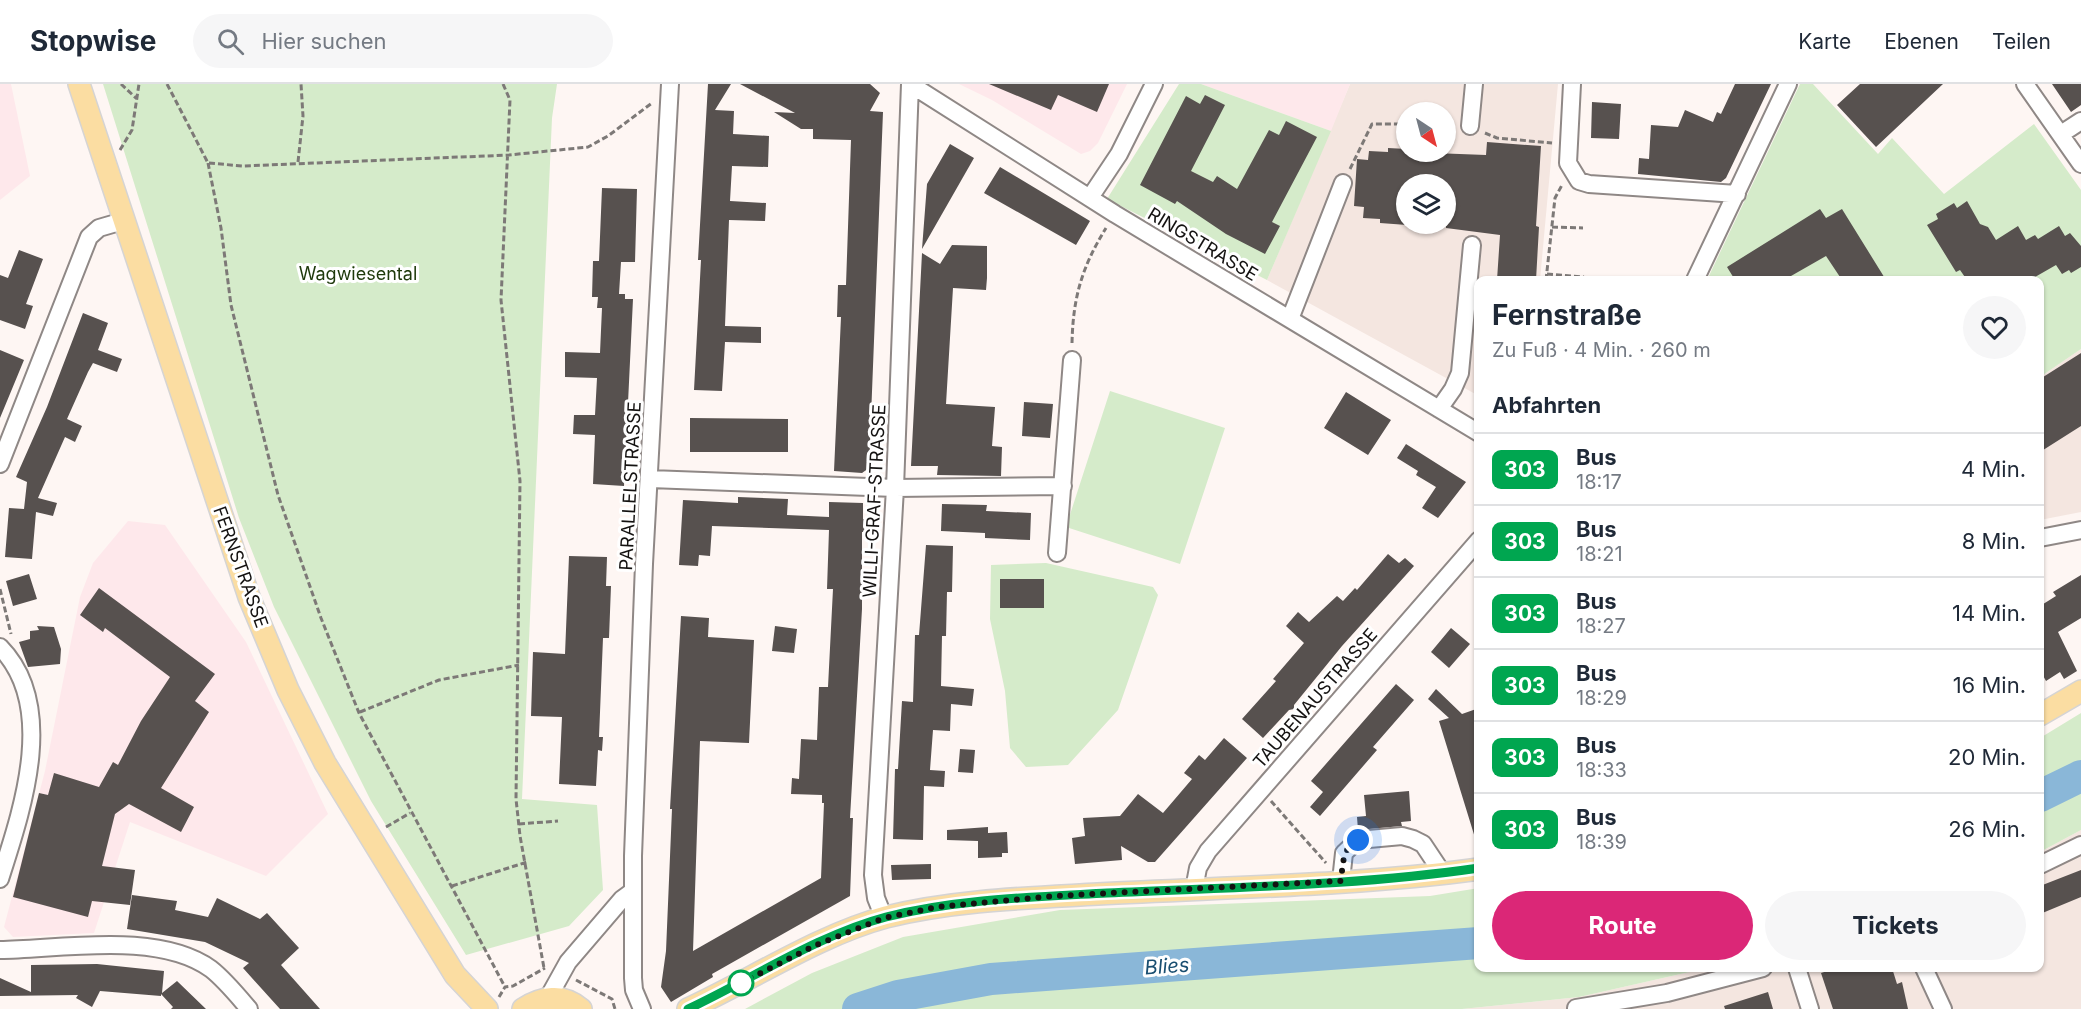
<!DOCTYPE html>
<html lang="de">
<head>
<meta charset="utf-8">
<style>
	:root { --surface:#fff; --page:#f6f6f7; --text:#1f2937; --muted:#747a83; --line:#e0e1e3; --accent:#db2777 }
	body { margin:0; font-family:Inter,sans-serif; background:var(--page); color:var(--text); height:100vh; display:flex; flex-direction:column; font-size:22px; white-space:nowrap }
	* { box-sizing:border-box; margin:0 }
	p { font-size:20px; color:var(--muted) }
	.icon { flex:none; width:33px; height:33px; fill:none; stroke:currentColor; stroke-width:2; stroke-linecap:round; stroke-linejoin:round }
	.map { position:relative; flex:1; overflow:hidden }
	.sheet { position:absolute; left:1474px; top:192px; width:570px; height:696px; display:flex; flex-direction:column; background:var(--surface); border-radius:12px; box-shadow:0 2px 4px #0004 }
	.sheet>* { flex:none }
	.badge { padding:0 12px; border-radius:9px; font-size:21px; line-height:39px }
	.needle { width:39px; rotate:144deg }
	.tools { position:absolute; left:1396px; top:18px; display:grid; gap:12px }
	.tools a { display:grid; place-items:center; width:60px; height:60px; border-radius:50%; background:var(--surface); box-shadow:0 2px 4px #0004; font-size:30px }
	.you { position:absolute; width:30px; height:30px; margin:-15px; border:4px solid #fff; border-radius:50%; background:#1a73e8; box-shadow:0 0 0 9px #1a73e833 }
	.map>.badge { position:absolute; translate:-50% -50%; box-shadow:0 0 0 3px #fff }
	h2 { padding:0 18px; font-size:22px; line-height:54px }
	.round { display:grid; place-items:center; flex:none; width:63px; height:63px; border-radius:32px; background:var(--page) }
	.headline { display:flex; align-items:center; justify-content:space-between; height:102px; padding:0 18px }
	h1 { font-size:28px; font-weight:700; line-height:45px }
	.action { display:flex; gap:12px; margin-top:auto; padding:12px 18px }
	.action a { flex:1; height:69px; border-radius:36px; background:var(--accent); color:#fff; font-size:24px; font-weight:700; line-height:69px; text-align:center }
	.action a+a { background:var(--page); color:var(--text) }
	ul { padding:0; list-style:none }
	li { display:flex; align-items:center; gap:18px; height:72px; padding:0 18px; border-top:2px solid var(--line) }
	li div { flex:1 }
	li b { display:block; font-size:22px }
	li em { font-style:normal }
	li .badge { min-width:66px; font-weight:700; text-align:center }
	header { display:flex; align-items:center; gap:36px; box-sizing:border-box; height:84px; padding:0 30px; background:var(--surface); border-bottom:2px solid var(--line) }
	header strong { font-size:28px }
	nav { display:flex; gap:33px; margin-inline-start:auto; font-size:21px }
	.search { width:420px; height:54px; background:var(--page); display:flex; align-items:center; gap:15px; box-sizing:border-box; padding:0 21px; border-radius:33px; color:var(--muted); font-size:22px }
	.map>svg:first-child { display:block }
</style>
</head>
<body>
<header>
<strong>Stopwise</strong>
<div class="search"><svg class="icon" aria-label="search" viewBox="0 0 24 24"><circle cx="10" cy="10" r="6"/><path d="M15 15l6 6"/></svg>Hier suchen</div>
<nav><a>Karte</a><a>Ebenen</a><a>Teilen</a></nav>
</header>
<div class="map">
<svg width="2081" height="925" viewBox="0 0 2081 925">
	<rect width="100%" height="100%" fill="#fef6f3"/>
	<path fill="#f4e6e0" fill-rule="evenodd" d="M 1350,0 L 1558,0 L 1540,196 L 1479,196 L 1479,312 L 1267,196 ZM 1407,28 L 1446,28 L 1446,68 L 1407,68 ZM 1407,100 L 1446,100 L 1446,140 L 1407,140 Z
		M 2081,265 L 2081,428 L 2040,436 L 2040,293 Z
		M 2081,746 L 2081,925 L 1462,925 L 1579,913 L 1707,884 L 2040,884 L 2040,768 Z"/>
	<path fill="#fee8eb" d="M 0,0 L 11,0 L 30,92 L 0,116 Z
		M 959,0 L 1127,0 L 1098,59 L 1090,67 L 1081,70 L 992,16 Z
		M 1201,0 L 1350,0 L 1331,47 Z
		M 128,437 L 165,441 L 246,558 L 328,730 L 266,792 L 130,738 L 94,849 L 13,853 L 4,843 L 45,687 L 80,513 L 93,479 Z"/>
	<path fill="#d5ebca" d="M 103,0 L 557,0 L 552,34 L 522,715 L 597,721 L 603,806 L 569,842 L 466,871 L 371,717 L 274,523 L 239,434 Z
		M 1179,0 L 1201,0 L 1331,47 L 1267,196 L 1107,115 Z
		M 1800,0 L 1813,0 L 1878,70 L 1892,54 L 1944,110 L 2034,40 L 2081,106 L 2081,265 L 2040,293 L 2040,196 L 1707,196 Z
		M 1110,307 L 1225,344 L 1180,480 L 1066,443 Z
		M 1046,479 L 1153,503 L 1158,511 L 1118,626 L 1068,681 L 1026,683 L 1010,664 L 1005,607 L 990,535 L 991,481 Z
		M 2081,629 L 2081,746 L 2040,768 L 2040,654 Z
		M 1479,804 L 1479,884 L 1707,884 L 1579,913 L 1462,925 L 745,925 L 812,889 L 903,853 L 1060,826 L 1430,812 Z"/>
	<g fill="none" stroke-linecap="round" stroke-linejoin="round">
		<path stroke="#8ab7d8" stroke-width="32" d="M 2040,712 L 2081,692
			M 858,925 L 898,912 L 991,895 L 1479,859"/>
	</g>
	<path fill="#57514f" d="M 708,0 L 731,0 L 715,26 L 734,27 L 733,50 L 769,52 L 768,83 L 732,82 L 730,117 L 766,119 L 765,137 L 729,136 L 725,242 L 761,243 L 761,259 L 725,258 L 722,307 L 694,306 L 701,176 L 698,176 Z
		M 740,0 L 870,0 L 880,9 L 870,27 L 883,28 L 869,384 L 862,389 L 834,387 L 841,233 L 837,233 L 838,201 L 846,201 L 851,56 L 813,55 L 813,45 L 801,45 L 774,28 L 795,29 Z
		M 989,0 L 1109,0 L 1097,28 L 1058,11 L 1051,26 Z
		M 1735,0 L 1771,0 L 1726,94 L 1721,98 L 1638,90 L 1639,74 L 1649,75 L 1651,41 L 1678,43 L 1685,26 L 1713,38 L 1717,28 L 1721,30 Z
		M 1860,0 L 1943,0 L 1876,63 L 1837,21 Z
		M 2052,0 L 2081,0 L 2081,21 L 2071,28 Z
		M 1205,11 L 1225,21 L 1191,87 L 1213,98 L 1217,92 L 1237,105 L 1269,46 L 1279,51 L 1286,37 L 1317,53 L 1272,138 L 1280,142 L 1265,170 L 1226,150 L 1177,117 L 1175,120 L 1140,101 L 1186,12 L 1200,20 Z
		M 1592,18 L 1621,20 L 1619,55 L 1591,54 Z
		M 1487,58 L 1541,62 L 1536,142 L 1539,143 L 1536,196 L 1497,196 L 1500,151 L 1446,144 L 1446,100 L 1407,100 L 1407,141 L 1380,139 L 1380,135 L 1363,134 L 1364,123 L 1354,122 L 1357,75 L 1368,76 L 1369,67 L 1388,68 L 1388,64 L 1407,65 L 1407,68 L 1486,71 Z
		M 950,60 L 974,74 L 922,165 L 927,100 Z
		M 1000,83 L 1090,137 L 1076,161 L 984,109 Z
		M 602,104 L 637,105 L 635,178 L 621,178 L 619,210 L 625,210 L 625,215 L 633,215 L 624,402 L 593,400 L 595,351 L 573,350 L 574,331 L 595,331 L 597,294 L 565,293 L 565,268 L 600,269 L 602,224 L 597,224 L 598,213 L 592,213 L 593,177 L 599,177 Z
		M 1967,117 L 1980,140 L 1988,143 L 1996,156 L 2018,142 L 2026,156 L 2035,151 L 2038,155 L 2059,142 L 2065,152 L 2070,149 L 2081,162 L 2081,183 L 2071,189 L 2069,186 L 2062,190 L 2056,181 L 2030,196 L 1967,196 L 1960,186 L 1956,188 L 1927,141 L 1938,135 L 1936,130 L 1954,119 L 1957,124 Z
		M 1820,125 L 1826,134 L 1842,125 L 1886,196 L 1842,196 L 1826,172 L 1784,196 L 1735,196 L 1727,183 Z
		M 952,161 L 987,162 L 987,194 L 986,206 L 953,204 L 946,320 L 995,323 L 992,362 L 1002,363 L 1001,392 L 937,391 L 938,382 L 911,382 L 922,169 L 940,180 Z
		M 19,166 L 43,175 L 26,220 L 33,222 L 25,245 L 0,236 L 0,191 L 8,194 Z
		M 83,229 L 108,239 L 98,266 L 122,275 L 117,288 L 93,279 L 88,288 L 67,335 L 82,342 L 75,358 L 65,353 L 38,414 L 57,419 L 53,432 L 36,428 L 32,475 L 5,473 L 9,424 L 24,425 L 27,398 L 16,393 L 47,323 Z
		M 0,266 L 24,276 L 0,334 Z
		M 2081,269 L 2081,342 L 2040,368 L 2040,295 Z
		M 1346,308 L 1391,336 L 1368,371 L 1324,344 Z
		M 1024,318 L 1053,320 L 1050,354 L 1022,352 Z
		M 690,334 L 788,335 L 788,368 L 690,368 Z
		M 1406,360 L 1466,398 L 1438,434 L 1422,424 L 1436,403 L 1416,391 L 1418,387 L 1397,374 Z
		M 738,413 L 788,415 L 787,431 L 829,433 L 829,418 L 863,419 L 863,435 L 866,435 L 865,448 L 862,448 L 862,525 L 850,734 L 853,734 L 850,812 L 712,890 L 713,893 L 671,918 L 661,903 L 666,867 L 672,725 L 670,725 L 681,532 L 709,534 L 708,553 L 754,556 L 749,659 L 700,657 L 693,867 L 821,794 L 824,719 L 822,719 L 822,711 L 791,710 L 792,694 L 799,695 L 801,655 L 817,656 L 819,603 L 828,603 L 833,505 L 827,505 L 829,446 L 712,442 L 710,472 L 699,471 L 698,482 L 679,481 L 683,416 L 738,419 Z
		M 942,420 L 987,421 L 986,427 L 1031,429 L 1030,456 L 985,454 L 985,449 L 941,447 Z
		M 926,461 L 953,462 L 952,508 L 947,508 L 946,552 L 942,552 L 941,602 L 974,605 L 972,622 L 951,620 L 950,647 L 933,646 L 930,686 L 945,687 L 944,703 L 924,702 L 923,756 L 893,755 L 895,685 L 898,685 L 902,617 L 913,618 L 915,551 L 919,551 Z
		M 1388,470 L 1399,479 L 1405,474 L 1414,482 L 1342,562 L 1294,621 L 1294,625 L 1289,626 L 1263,654 L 1242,635 L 1276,597 L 1273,595 L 1304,559 L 1286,542 L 1298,528 L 1309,538 L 1337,512 L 1343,517 L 1355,504 L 1357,506 Z
		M 569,472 L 607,473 L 606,502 L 611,502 L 609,554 L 603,554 L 599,653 L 603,653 L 602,667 L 598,666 L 596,702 L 559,700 L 562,633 L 531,632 L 533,568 L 565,570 Z
		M 29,490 L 37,515 L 13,522 L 6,497 Z
		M 2081,491 L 2081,534 L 2058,548 L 2077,587 L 2064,595 L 2060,588 L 2046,597 L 2040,586 L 2040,522 L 2056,512 L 2053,508 Z
		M 1000,495 L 1044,495 L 1044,524 L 1000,524 Z
		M 99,504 L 215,590 L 195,617 L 209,628 L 161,704 L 194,723 L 181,748 L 129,720 L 115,730 L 102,782 L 135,786 L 130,821 L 92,817 L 88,833 L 13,813 L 39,709 L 48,711 L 54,689 L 99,703 L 113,678 L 118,681 L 141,637 L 170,593 L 105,544 L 103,548 L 80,531 Z
		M 37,542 L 54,543 L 61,565 L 60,580 L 28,583 L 19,558 L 30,555 L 30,547 L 39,546 Z
		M 775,542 L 797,545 L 794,569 L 772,567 Z
		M 1451,544 L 1470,560 L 1449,584 L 1431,568 Z
		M 1396,600 L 1414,616 L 1373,663 L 1377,666 L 1320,732 L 1310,723 L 1323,708 L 1311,697 Z
		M 1436,605 L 1462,630 L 1479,624 L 1479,756 L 1476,757 L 1439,637 L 1449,634 L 1428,615 Z
		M 1224,654 L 1247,674 L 1155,778 L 1148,778 L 1121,762 L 1122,776 L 1075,780 L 1072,754 L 1085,752 L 1083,734 L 1120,732 L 1138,710 L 1163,729 L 1192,695 L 1184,689 L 1199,671 L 1205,676 Z
		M 960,665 L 975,666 L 973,689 L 958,688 Z
		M 1409,707 L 1411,737 L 1401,738 L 1402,742 L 1358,746 L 1357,733 L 1366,732 L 1364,711 Z
		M 988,743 L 988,749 L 1007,748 L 1008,769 L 1002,769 L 1002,773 L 978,774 L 978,757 L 947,756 L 947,746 Z
		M 931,780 L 931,795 L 892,796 L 891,781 Z
		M 2081,786 L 2081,813 L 2040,830 L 2040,802 Z
		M 132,811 L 177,817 L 175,826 L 208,833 L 217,814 L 260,835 L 267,829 L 299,864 L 281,881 L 320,925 L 280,925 L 243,884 L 249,879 L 205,858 L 127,845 Z
		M 97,880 L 164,887 L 162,909 L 177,897 L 206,925 L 171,925 L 173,923 L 161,910 L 161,912 L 100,907 L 92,923 L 76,914 L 78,911 L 0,912 L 0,894 L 31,908 L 31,881 Z
		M 1837,884 L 1892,884 L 1897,900 L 1902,898 L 1908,925 L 1833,925 L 1821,889 Z
		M 1768,908 L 1773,925 L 1725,925 L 1724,922 Z"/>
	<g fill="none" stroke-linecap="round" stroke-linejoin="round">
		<defs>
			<path id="minor" d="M 910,0 L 1115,130 L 1479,349
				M 1572,0 L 1568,79 L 1579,97 L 1589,100 L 1737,110
				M 2025,0 L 2081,80
				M 1470,42 L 1474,0
				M 2061,50 L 2081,37
				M 1091,112 L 1119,70 L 1154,0
				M 1695,196 L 1788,0
				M 1290,235 L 1343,99
				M 1439,325 L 1453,305 L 1460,289 L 1472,161
				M 0,380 L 89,153 L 99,144 L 123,137
				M 650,395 L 895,404 L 1063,402
				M 2040,454 L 2081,446
				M 1057,469 L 1072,276
				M 0,563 C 58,622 22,726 0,795
				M 2040,781 L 2081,761
				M 1341,797 L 1344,769 L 1358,756 L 1402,752 L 1413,755 L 1423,760 L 1443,790
				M 1194,805 L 1198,784 L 1208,767 L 1479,456
				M 884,834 L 876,814 L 873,791 L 895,404 L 910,0
				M 0,866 C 62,865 159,847 211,885 C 225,896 238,912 249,925
				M 1797,884 L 1810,925
				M 1924,884 L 1943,925
				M 548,914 L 568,878 L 622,815 L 633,807
				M 1576,924 L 1667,909 L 1763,884
				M 642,925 L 634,906 L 633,894 L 633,772 L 644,480 L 670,0"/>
			<path id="major" d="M 79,0 L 249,513 L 288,606 L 325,679 L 455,891 L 487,925
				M 2040,631 L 2081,607
				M 523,925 C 541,913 563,909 581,925
				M 688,925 C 751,896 819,851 886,833 C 955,816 1028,814 1098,810 C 1225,803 1353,802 1479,785"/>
		</defs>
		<use href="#minor" stroke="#8f8886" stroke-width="20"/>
		<use href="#major" stroke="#d5d4d4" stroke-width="24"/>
		<path stroke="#7d7977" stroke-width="3" stroke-dasharray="6 3" stroke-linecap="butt" d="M 121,0 L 137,15
			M 167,0 L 208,79 L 243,82 L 509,71 L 588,63 L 608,52 L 652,19
			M 503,0 L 510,16 L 501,216 L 520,397 L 516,715 L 520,752 L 544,884
			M 1446,41 L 1453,41
			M 1485,49 L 1497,54 L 1552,59
			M 120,66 L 132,46 L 139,0
			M 298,78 L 303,32 L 301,0
			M 208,79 L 221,144 L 231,221 L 278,411 L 321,534 L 359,629 L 505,903
			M 1350,85 L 1372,40 L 1407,40
			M 1552,143 L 1583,144
			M 1547,190 L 1584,193
			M 1546,196 L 1555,114 L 1562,101
			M 1072,259 C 1073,213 1082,183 1106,144
			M 0,505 L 11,550
			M 360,628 L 439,596 L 519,581
			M 1271,717 L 1326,779
			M 519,740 L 558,737
			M 386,743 L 410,729
			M 452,802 L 527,778
			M 576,896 L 612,915 L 615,925
			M 499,913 L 505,903 L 513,902 L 545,884"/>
		<use href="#minor" stroke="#fff" stroke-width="16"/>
		<use href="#major" stroke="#fbdda2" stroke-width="21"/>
	</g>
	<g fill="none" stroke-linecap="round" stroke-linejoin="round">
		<defs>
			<path id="line" d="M 688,925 C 752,895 818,851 886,833 C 957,815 1034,813 1107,809 C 1231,803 1356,802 1479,784"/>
		</defs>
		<use href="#line" stroke="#fff" stroke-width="14"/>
		<use href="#line" stroke="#00a650" stroke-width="9"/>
		<path stroke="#141211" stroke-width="6" stroke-dasharray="0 10.8" d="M 741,899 L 816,861 L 884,834 L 937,823 L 1054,812 L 1341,797 C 1343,780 1342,764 1358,756"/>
	</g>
	<circle fill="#fff" stroke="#00a650" stroke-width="3" cx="741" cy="899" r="12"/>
	<g text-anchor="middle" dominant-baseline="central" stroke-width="6" stroke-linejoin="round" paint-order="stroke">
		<g font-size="18" fill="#141211" stroke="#fff">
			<text transform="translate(1203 160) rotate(31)">RINGSTRASSE</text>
			<text transform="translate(630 402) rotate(-87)">PARALLELSTRASSE</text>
			<text transform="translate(874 417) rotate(-87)">WILLI-GRAF-STRASSE</text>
			<text transform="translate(241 483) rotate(70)">FERNSTRASSE</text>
			<text transform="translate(1315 614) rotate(-49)">TAUBENAUSTRASSE</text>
		</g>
		<g font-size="18" fill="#1e390b" stroke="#fff">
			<text x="358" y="189">Wagwiesental</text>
		</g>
		<g font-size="20" font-style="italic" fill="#194e70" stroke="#fff">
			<text transform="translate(1167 882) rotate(-4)">Blies</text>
		</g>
	</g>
</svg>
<div class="tools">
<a><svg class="needle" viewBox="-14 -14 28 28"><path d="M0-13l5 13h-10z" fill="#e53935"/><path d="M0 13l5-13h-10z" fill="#747a83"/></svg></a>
<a><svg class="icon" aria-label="layers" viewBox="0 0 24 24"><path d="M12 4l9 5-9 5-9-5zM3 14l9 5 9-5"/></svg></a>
</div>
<div class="you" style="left:1358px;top:756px"></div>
<section class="sheet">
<div class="headline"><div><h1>Fernstraße</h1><p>Zu Fuß · 4 Min. · 260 m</p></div><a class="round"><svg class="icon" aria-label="heart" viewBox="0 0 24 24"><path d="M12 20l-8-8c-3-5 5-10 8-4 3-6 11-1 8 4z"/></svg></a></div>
<h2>Abfahrten</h2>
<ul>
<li><span class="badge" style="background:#00a650;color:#fff">303</span><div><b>Bus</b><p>18:17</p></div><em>4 Min.</em></li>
<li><span class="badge" style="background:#00a650;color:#fff">303</span><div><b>Bus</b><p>18:21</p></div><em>8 Min.</em></li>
<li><span class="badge" style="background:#00a650;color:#fff">303</span><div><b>Bus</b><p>18:27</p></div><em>14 Min.</em></li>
<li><span class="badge" style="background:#00a650;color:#fff">303</span><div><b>Bus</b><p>18:29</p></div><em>16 Min.</em></li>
<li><span class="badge" style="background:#00a650;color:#fff">303</span><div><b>Bus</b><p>18:33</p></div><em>20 Min.</em></li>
<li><span class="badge" style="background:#00a650;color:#fff">303</span><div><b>Bus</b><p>18:39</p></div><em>26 Min.</em></li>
</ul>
<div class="action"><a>Route</a><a>Tickets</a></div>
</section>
</div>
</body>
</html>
